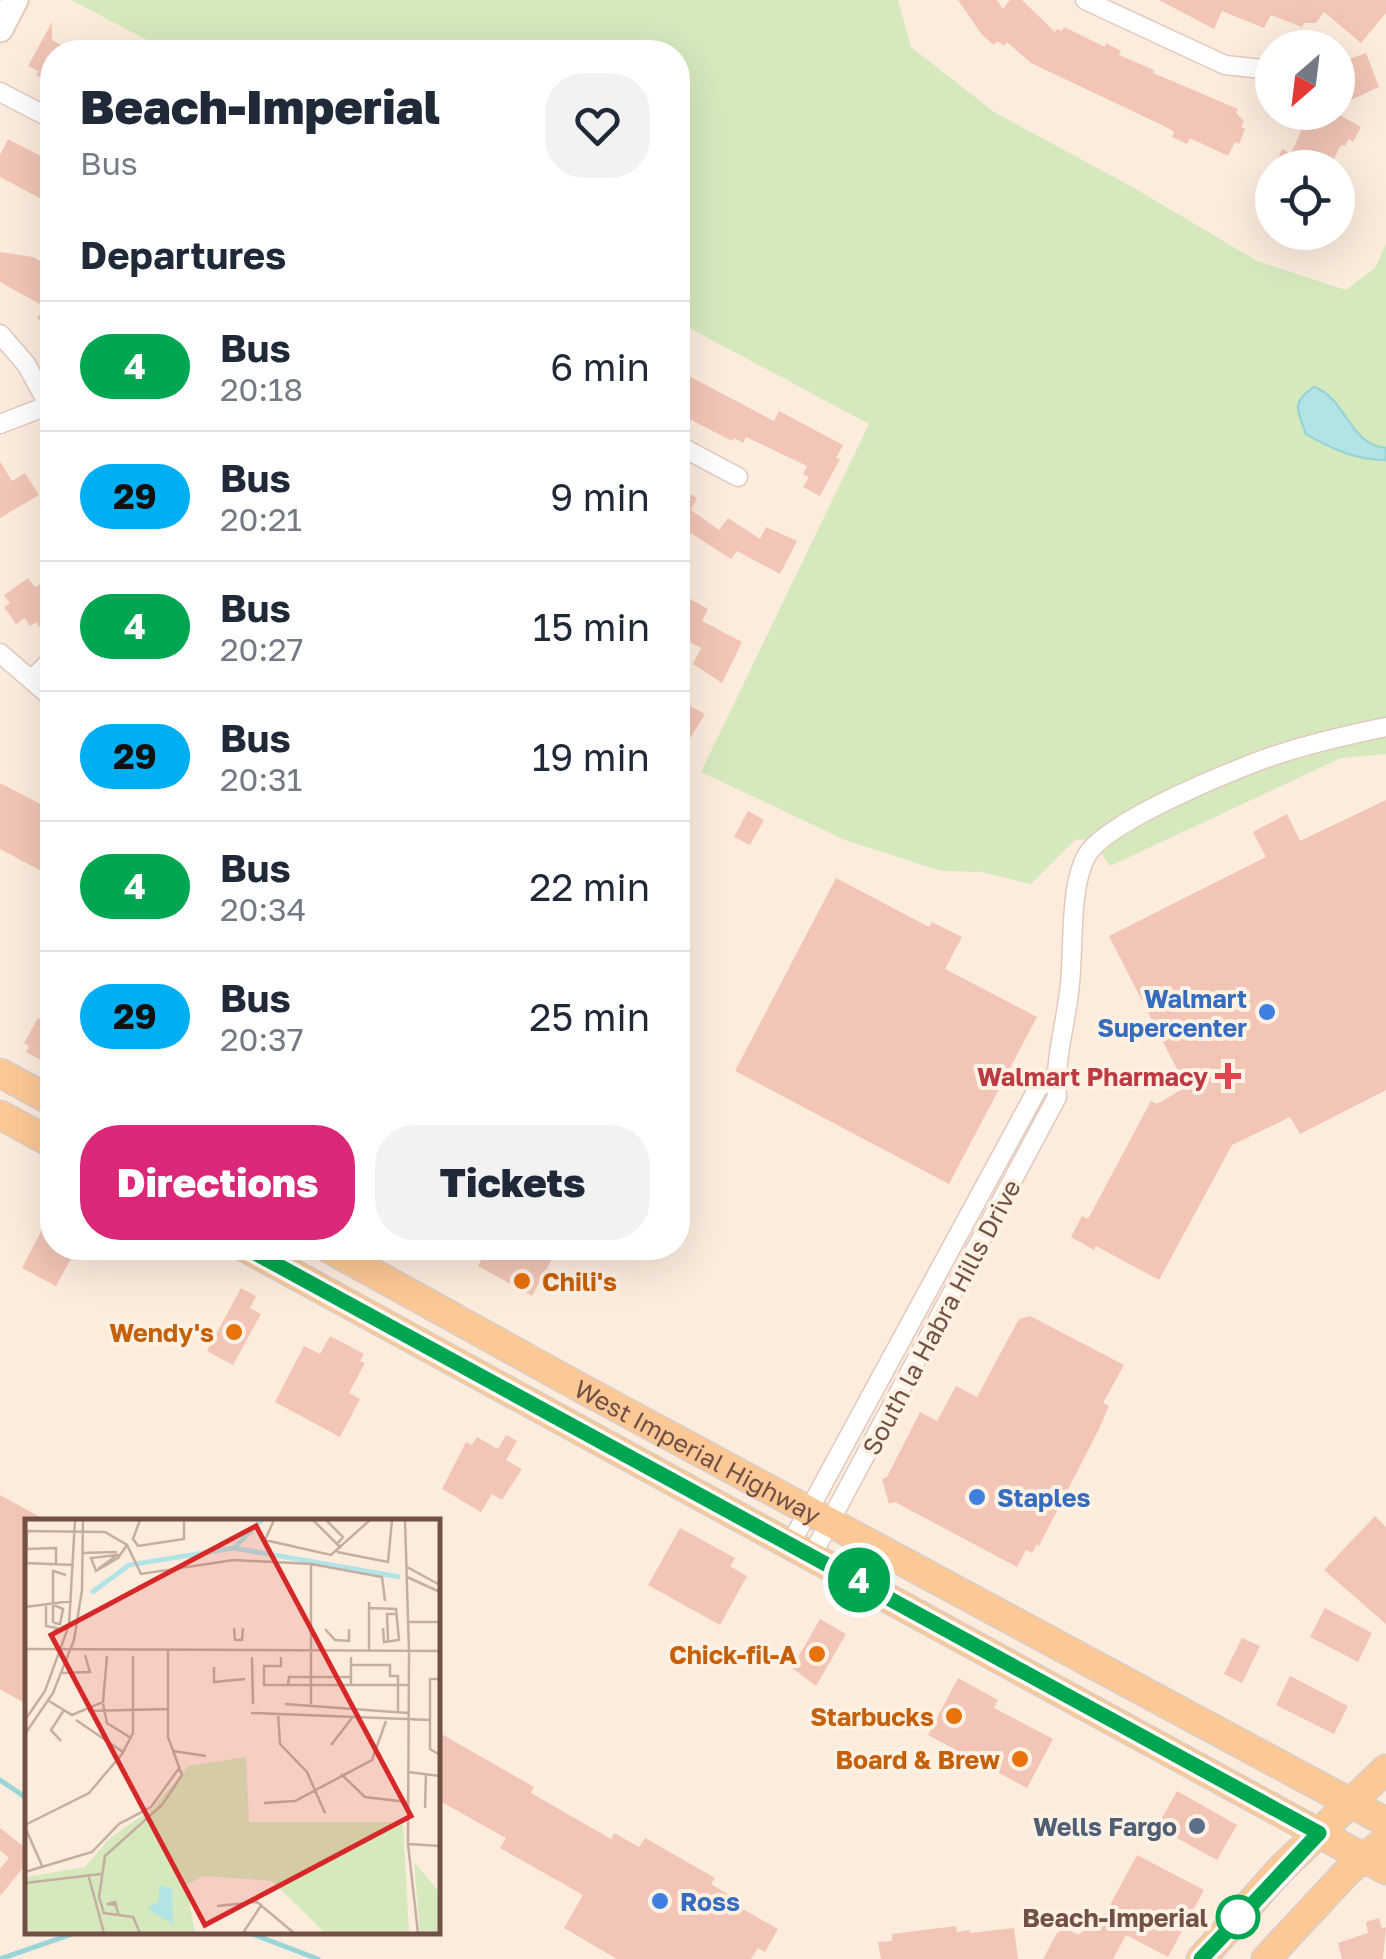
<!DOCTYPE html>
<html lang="en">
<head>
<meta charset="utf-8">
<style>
	:root { --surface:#fff; --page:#f2f2f3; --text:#1f2937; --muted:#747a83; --line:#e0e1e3; --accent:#db2777 }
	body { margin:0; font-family:"Golos Text",sans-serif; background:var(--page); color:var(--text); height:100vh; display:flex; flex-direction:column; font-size:38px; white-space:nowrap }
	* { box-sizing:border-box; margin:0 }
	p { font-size:32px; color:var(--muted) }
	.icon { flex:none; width:55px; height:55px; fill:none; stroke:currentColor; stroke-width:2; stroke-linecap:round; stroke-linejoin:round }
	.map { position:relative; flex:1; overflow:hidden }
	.details { position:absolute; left:40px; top:40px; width:650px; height:1220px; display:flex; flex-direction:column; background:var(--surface); border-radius:40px; box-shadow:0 10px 40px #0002 }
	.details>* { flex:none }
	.badge { padding:0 20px; border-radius:32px; font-size:35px; line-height:65px }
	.needle { width:65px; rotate:208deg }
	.controls { position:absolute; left:1255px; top:30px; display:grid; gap:20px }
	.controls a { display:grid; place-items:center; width:100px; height:100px; border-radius:50%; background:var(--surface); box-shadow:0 10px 40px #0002; font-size:50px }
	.map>.badge { position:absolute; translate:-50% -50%; box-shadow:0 0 0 5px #fff }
	h2 { padding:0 40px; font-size:38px; line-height:90px }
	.round { display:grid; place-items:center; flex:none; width:105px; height:105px; border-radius:40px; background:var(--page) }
	.overview { display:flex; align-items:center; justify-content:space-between; height:170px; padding:0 40px }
	h1 { font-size:48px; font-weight:800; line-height:75px }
	.action { display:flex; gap:20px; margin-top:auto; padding:20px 40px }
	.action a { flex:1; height:115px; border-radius:40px; background:var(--accent); color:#fff; font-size:40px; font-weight:800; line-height:115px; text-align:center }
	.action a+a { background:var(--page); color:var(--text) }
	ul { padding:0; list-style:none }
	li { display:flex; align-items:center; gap:30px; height:130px; padding:0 40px; border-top:2px solid var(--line) }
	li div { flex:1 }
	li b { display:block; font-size:38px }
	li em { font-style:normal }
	li .badge { min-width:110px; font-weight:700; text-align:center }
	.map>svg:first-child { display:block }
</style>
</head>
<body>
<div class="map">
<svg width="1386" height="1959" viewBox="0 0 1386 1959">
	<rect width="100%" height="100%" fill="#fcecde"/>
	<path fill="#d5e9bd" d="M 71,0 L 898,0 L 911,47 L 994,112 L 1134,188 L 1257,261 L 1346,290 L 1375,268 L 1386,244 L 1386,754 L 1341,758 L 1110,866 L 1092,839 L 1075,840 L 1031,884 L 982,872 L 941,871 L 845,840 L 701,772 L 869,424 L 678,322 L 678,52 L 170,52 Z"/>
	<path fill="#b3e4e5" stroke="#99d5d7" stroke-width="2.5" d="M 1314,387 C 1346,398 1349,445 1386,448 L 1386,460 C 1356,460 1332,449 1306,434 C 1298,410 1290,403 1314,387 Z"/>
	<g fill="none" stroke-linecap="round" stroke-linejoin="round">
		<path stroke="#99d5d7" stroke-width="5" d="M 0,1780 L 28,1799
			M 247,1932 L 318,1959
			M 0,1959 L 78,1932"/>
	</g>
	<path fill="#f2c5b6" d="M 958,0 L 997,0 L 1003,9 L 1010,0 L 1022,0 L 1055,32 L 1057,29 L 1062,31 L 1064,27 L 1105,47 L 1106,43 L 1121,51 L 1119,55 L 1154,70 L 1153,73 L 1238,109 L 1236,113 L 1244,121 L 1241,127 L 1245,129 L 1239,144 L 1235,142 L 1228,156 L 1190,138 L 1187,144 L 1172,137 L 1174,132 L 1166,127 L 1031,63 L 1007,42 L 1004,46 L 997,41 L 994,45 L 982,35 Z
		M 1159,0 L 1386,0 L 1386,13 L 1361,43 L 1324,12 L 1316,23 L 1304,23 L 1302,27 L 1271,15 L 1264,28 L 1222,11 L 1214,29 Z
		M 52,22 L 52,40 L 75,52 L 52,52 L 52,84 L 36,75 L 38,71 L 28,66 Z
		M 1366,53 L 1379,87 L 1338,106 L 1338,63 Z
		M 1309,112 L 1334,112 L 1361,127 L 1353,142 L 1349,139 L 1345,146 L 1341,145 L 1329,168 L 1274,168 L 1282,149 L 1291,154 Z
		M 8,139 L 52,162 L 52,191 L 47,202 L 0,177 L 0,155 Z
		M 0,252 L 33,257 L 52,268 L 52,340 L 37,317 L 49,309 L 0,282 Z
		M 687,375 L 774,421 L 779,411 L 843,445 L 836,458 L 840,459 L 820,496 L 803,487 L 809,477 L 803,474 L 807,466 L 746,437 L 743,443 L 734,438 L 732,441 L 678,413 L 678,393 Z
		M 0,461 L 12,481 L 25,473 L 39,495 L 0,518 Z
		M 678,488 L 697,498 L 691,510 L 719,530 L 728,518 L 760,539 L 766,527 L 797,541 L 780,574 L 737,551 L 731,559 L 681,527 L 678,534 Z
		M 52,577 L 52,623 L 42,630 L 36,622 L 30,626 L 25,618 L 16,624 L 4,607 L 10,603 L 4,595 L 28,578 L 35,587 Z
		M 678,592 L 708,609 L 702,621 L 742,642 L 722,683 L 693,664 L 701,648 L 678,636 Z
		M 688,705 L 705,714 L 678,758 L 678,724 Z
		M 0,783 L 52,810 L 52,859 L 45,873 L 0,849 Z
		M 1386,800 L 1386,1090 L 1300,1134 L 1290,1117 L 1232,1145 L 1159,1280 L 1096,1246 L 1094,1250 L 1071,1237 L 1082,1216 L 1088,1219 L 1151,1101 L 1157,1104 L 1186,1087 L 1109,936 L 1266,857 L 1253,832 L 1287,814 L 1300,841 Z
		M 748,811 L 764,820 L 750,845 L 734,837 Z
		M 836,878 L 929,927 L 932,922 L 962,937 L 945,969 L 1037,1017 L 949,1184 L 735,1071 Z
		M 52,1001 L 52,1066 L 26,1052 L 29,1046 L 24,1043 L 38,1018 L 42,1020 Z
		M 52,1210 L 52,1248 L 77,1248 L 56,1286 L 22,1268 Z
		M 488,1248 L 558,1248 L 532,1296 L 478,1266 Z
		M 241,1288 L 256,1296 L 250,1308 L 261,1314 L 233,1365 L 207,1351 Z
		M 1030,1316 L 1124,1365 L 1103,1403 L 1109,1406 L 1099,1429 L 1039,1546 L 1037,1544 L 1032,1553 L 1026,1550 L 1017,1567 L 895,1502 L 889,1504 L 882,1479 L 887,1477 L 920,1412 L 937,1421 L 956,1386 L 977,1397 L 1019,1319 Z
		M 330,1336 L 364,1354 L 360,1361 L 365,1363 L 349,1393 L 360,1399 L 340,1437 L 275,1402 L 304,1346 L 320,1354 Z
		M 506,1435 L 517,1441 L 506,1460 L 522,1469 L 502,1500 L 492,1494 L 481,1512 L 442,1489 L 466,1442 L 472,1445 L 477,1437 L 498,1449 Z
		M 0,1495 L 49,1522 L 28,1522 L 28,1705 L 0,1689 Z
		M 1375,1516 L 1386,1527 L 1386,1624 L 1324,1570 Z
		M 680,1528 L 735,1558 L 730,1566 L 747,1576 L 720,1625 L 648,1585 Z
		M 1325,1608 L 1372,1633 L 1358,1662 L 1310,1637 Z
		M 820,1619 L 846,1634 L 816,1686 L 792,1668 Z
		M 1242,1638 L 1260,1646 L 1242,1683 L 1224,1674 Z
		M 1290,1676 L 1348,1706 L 1334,1734 L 1276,1705 Z
		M 958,1678 L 998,1700 L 994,1708 L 1053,1739 L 1027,1788 L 928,1735 Z
		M 438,1732 L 534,1787 L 531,1793 L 611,1839 L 614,1833 L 639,1847 L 645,1838 L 715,1878 L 711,1884 L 736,1899 L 734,1904 L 778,1929 L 765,1952 L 758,1948 L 751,1959 L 617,1959 L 564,1928 L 583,1895 L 500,1848 L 506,1838 L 438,1800 Z
		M 1177,1791 L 1237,1825 L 1217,1860 L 1157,1827 Z
		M 0,1828 L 28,1850 L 28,1862 L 0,1896 L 0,1869 L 9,1858 L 0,1850 Z
		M 1137,1855 L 1204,1890 L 1168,1957 L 1126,1935 L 1113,1959 L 1043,1959 L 1057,1933 L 1065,1928 L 1078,1935 L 1093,1924 L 1098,1927 Z
		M 1379,1918 L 1382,1929 L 1386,1927 L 1383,1959 L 1342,1959 L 1338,1943 L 1368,1933 L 1366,1922 Z
		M 956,1926 L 957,1932 L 970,1930 L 970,1933 L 1014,1928 L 1018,1959 L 881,1959 L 878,1942 L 892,1941 L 892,1934 Z"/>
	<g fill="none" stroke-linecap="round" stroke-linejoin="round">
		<defs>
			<path id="street" d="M 1085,0 L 1225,65 L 1271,70
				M 0,92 L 52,119
				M 0,334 L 26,364 L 48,404
				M 0,424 L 52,404
				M 678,445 L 738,477
				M 0,653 L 52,698
				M 32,679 L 52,659
				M 791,1543 L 1038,1088 L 1055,1075
				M 812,1555 L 1057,1097 C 1054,1058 1067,1021 1070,983 C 1074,947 1069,886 1087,855 C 1108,820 1241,766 1282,753 C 1316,742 1352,734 1386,727"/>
			<path id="secondary" d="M 0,29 L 15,0"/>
			<g id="primary">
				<path d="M 0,1073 L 52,1101"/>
				<path d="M 0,1115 L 52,1143"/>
				<path d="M 246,1248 L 1386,1870"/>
				<path id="s1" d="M 328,1248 L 581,1388 L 1386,1822"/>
				<path d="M 1201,1959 L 1280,1870 L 1386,1769"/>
				<path d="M 1266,1959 L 1347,1872 L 1386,1840"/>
			</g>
		</defs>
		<use href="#street" stroke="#e2c9bd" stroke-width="21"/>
		<use href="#secondary" stroke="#e7c9ba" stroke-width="29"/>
		<use href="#primary" stroke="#d8cecb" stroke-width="31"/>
		<use href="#street" stroke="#fff" stroke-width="18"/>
		<use href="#secondary" stroke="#fff" stroke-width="25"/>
		<use href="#primary" stroke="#fcc895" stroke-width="28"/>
	</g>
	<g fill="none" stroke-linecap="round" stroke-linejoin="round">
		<defs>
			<path id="line" d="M 246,1248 L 1319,1833 L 1201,1959"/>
		</defs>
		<use href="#line" stroke="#fff" stroke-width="22"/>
		<use href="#line" stroke="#00a651" stroke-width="15"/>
	</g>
	<g fill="#3f7fe0" stroke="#fff1e4" stroke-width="4">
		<circle cx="1267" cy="1012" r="10"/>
		<circle cx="977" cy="1497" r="10"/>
		<circle cx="660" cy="1901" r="10"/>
	</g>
	<path fill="#e0444e" stroke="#fff1e4" stroke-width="4" d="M1223 1061h10v10h10v10h-10v10h-10v-10h-10v-10h10z"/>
	<g fill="#e8710a" stroke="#fff1e4" stroke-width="4">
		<circle cx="522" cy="1281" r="10"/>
		<circle cx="234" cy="1332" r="10"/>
		<circle cx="817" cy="1654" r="10"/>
		<circle cx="954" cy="1716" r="10"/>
		<circle cx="1020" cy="1759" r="10"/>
	</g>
	<circle fill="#5c6f8a" stroke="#fff1e4" stroke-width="4" cx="1197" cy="1826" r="10"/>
	<circle fill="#fff" stroke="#00a651" stroke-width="5" cx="1238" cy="1917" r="20"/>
	<g text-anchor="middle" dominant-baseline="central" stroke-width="8" stroke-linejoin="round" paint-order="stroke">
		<g font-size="25" font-weight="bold" fill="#366cbe" stroke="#fff1e4" text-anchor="start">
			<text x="1247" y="998" text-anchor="end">Walmart<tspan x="1247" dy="29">Supercenter</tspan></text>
			<text x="997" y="1497">Staples</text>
			<text x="680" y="1901">Ross</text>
		</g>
		<g font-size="25" font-weight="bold" fill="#be3a42" stroke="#fff1e4" text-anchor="end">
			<text x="1208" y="1076">Walmart Pharmacy</text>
		</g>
		<g font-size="25" font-weight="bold" fill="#c56008" stroke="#fff1e4" text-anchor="end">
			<text x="542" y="1281" text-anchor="start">Chili's</text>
			<text x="214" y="1332">Wendy's</text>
			<text x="797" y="1654">Chick-fil-A</text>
			<text x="934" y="1716">Starbucks</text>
			<text x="1000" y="1759">Board &amp; Brew</text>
		</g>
		<g font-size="25" fill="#725046" stroke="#fff1e4">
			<text transform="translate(941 1317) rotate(-62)">South la Habra Hills Drive</text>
			<text stroke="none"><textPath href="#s1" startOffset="422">West Imperial Highway</textPath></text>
		</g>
		<g font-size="25" font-weight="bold" fill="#4e5e75" stroke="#fff1e4" text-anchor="end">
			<text x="1177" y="1826">Wells Fargo</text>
		</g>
		<g font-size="25" font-weight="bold" fill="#725046" stroke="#fff1e4" text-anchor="end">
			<text x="1208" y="1917">Beach-Imperial</text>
		</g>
	</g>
	<g transform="translate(25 1519)">
		<rect width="415" height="415" fill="#fcecde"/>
		<path d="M 221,238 L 224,303 L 378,303 L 384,414 L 300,414 L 247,362 L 179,357 L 161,366 L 170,414 L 0,414 L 0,358 L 60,348 L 85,319 L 127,290 L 163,247 ZM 389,343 L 415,374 L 415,414 L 395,414 Z" fill="#d5e9bd"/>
		<path d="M 134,366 L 147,370 L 148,405 L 122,390 L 134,382 Z" fill="#b3e4e5"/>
		<path fill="none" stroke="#b3e4e5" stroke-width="5" d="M 209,29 L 375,58M 66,74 L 104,46 L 209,29 L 237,1"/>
		<path fill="none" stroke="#c5aea1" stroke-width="2.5" d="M 115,1 L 108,20 L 113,27 L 159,20 L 159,1M 249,1 L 240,21 L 306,36 L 345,1M 288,1 L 316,29M 301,1 L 318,18 L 312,25M 380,1 L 384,132M 1,30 L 31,29 L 31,45M 312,33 L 363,43 L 367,1M 58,34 L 92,33M 286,45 L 357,58 L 360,82M 49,46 L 1,44 L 2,12 L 80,13 L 102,26 L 116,55 L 209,41 L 286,45 L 286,185M 382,48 L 415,66M 73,50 L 92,36 L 66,39 L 71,52 L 93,39 L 102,26M 382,58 L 415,73M 344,83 L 344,131M 21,87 L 21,107 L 32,109 L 28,114M 0,88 L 47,82M 344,89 L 371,90 L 374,121 L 359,123 L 358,109M 383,103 L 415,103M 28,104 L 28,52 L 41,56M 29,104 L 35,105 L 38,90 L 29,86M 209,109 L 210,121 L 217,121 L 218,109M 300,110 L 310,121 L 324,122 L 324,110M 363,121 L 362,95 L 370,95M 0,130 L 415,132M 384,132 L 383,325 L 393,414M 227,138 L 228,185M 256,138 L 256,147 L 239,147 L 239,166 L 326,166M 326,138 L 326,166 L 384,166M 326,146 L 365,146 L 365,157 L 373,157 L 373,194M 189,148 L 189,163 L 220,160M 37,154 L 65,153 L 60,136M 263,166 L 264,158 L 326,158M 24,182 L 47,196 L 78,183 L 82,137M 78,185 L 82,204 L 106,219M 260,185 L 383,194M 63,192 L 142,190M 226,194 L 405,201 L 405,230 L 415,236M 253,194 L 255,225 L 282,253 L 300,294M 0,201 L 20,172 L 44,106 L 50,1M 51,201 L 98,233M 405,201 L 405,160 L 415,160M 0,215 L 28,174 L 49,121 L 57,71 L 58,1M 36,222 L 26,211 L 39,191M 306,226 L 327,199M 148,232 L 181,237M 383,253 L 415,257M 316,255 L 340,278 L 382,283M 239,284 L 270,282 L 347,241 L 361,202M 400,289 L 401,254M 0,306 L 64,274 L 97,235 L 108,214 L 108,137M 0,308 L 18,349M 383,325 L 415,327M 0,353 L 67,333 L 94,305 L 126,288 L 155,248M 63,355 L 79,414M 0,364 L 76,355M 91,386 L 82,385 L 90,383 L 94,397M 192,387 L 232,383 L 269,414M 115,414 L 108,398 L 79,394 L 74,378 L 80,337 L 137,286 L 157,256 L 143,218 L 143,132M 218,414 L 237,385"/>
		<path fill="#d62828" fill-opacity="0.15" stroke="#d62828" stroke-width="5" d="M 231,7 L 386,297 L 180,406 L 26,116 Z"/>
		<rect width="415" height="415" fill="none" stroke="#725046" stroke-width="5"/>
	</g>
</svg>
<div class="controls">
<a><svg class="needle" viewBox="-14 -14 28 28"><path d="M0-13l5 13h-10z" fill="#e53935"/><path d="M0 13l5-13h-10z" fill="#747a83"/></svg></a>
<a><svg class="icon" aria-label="locate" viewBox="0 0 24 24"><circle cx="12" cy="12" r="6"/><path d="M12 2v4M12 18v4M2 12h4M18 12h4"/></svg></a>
</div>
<b class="badge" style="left:859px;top:1580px;background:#00a651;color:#fff">4</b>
<section class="details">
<div class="overview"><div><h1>Beach-Imperial</h1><p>Bus</p></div><a class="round"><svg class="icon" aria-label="heart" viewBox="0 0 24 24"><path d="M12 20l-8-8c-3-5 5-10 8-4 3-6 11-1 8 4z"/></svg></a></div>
<h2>Departures</h2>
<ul>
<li><span class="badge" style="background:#00a651;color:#fff">4</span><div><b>Bus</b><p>20:18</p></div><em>6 min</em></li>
<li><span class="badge" style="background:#00aff2;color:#111">29</span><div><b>Bus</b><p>20:21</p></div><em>9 min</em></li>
<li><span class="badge" style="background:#00a651;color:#fff">4</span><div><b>Bus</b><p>20:27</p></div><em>15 min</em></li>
<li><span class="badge" style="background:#00aff2;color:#111">29</span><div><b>Bus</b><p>20:31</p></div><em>19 min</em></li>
<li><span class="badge" style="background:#00a651;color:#fff">4</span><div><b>Bus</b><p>20:34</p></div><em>22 min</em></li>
<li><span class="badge" style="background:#00aff2;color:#111">29</span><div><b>Bus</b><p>20:37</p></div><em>25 min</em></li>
</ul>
<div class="action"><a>Directions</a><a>Tickets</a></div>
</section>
</div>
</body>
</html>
